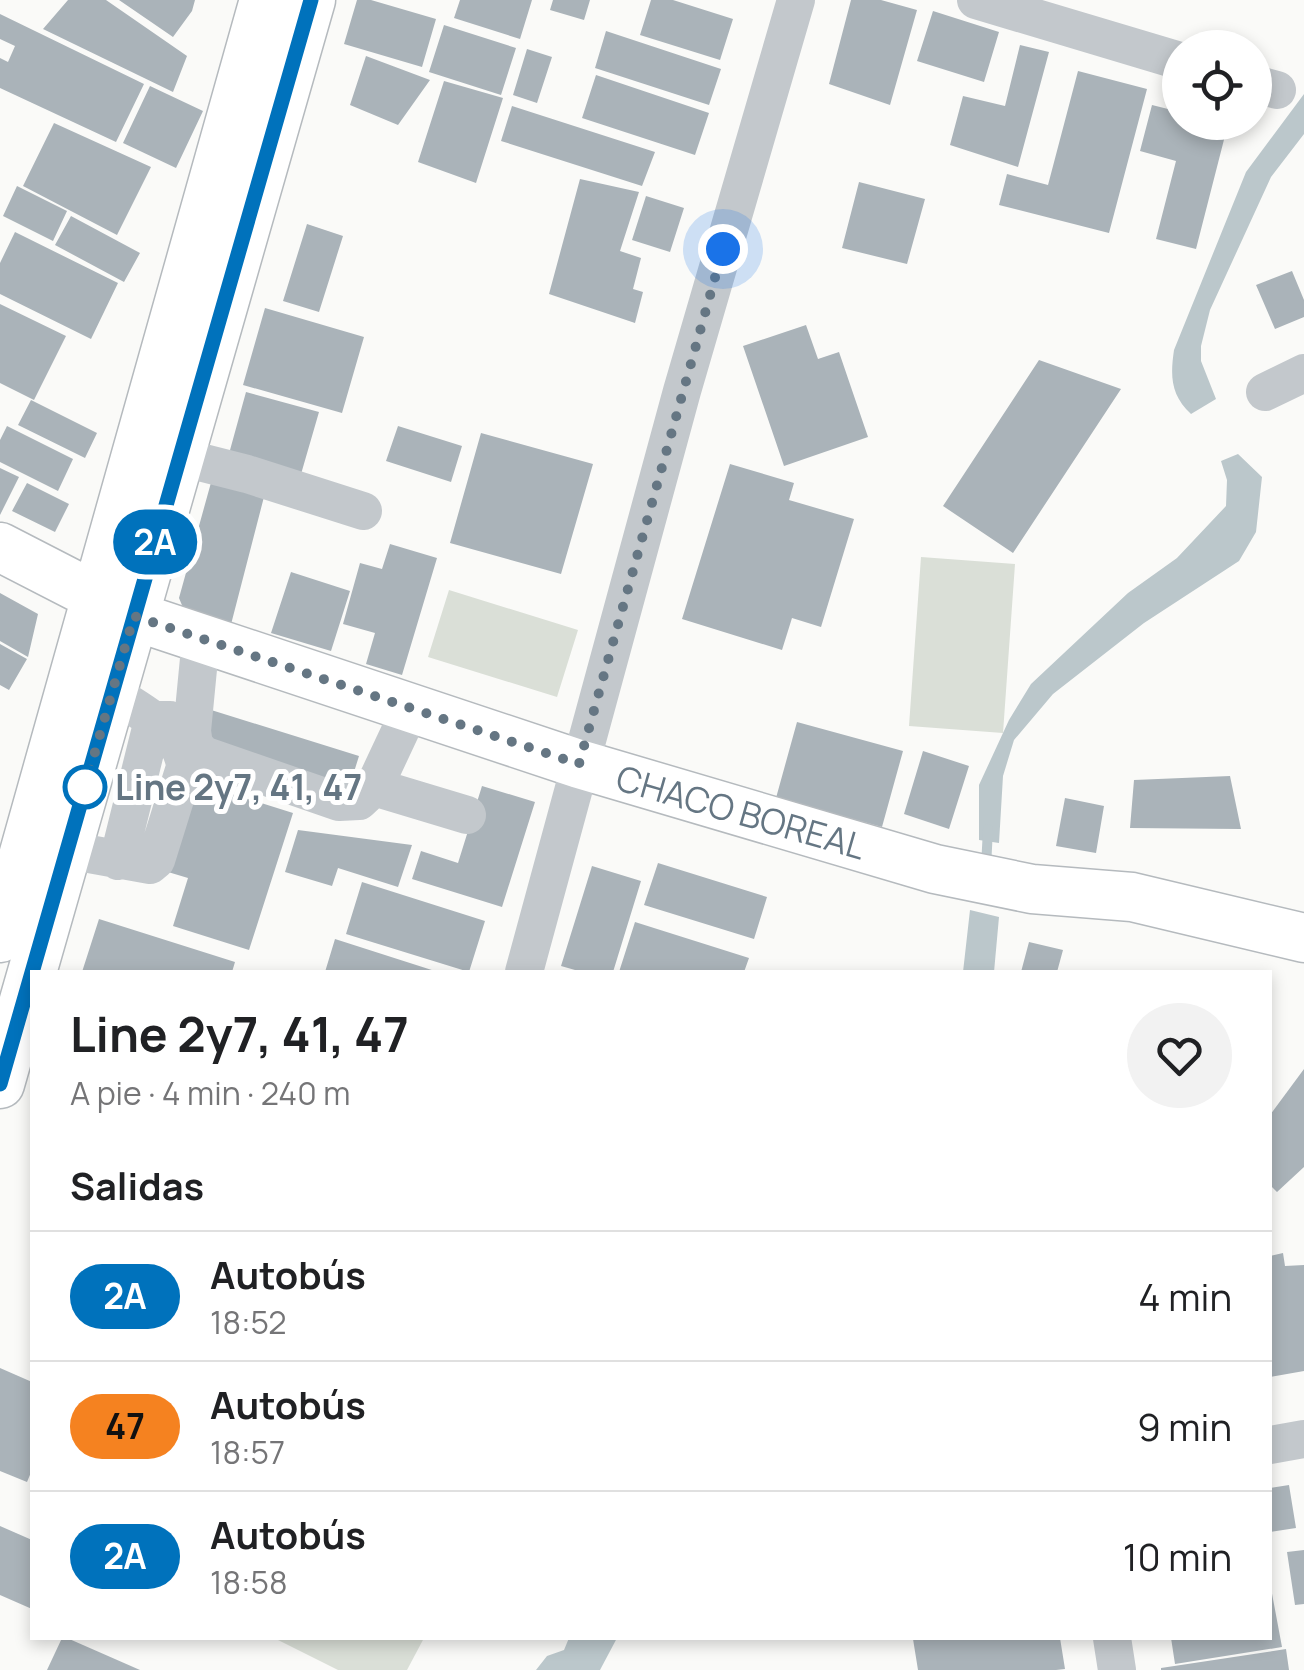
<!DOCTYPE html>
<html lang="es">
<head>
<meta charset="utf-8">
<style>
	:root { --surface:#fff; --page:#f2f2f2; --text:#202124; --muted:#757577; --line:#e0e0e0 }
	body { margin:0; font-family:Manrope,sans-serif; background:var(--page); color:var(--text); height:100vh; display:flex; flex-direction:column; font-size:38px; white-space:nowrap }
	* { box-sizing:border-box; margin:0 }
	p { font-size:32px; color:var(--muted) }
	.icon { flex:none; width:55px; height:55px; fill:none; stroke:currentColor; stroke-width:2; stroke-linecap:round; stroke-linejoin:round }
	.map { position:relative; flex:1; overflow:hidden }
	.details { position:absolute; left:30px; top:970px; width:1242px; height:670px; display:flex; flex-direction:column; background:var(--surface); border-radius:0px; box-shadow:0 5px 15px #0003 }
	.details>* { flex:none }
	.badge { padding:0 20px; border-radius:32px; font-size:35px; line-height:65px }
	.controls { position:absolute; left:1162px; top:30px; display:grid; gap:20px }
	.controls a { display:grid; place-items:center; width:110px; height:110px; border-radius:50%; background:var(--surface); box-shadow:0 5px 15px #0003; font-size:50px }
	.you { position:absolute; width:50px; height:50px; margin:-25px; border:8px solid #fff; border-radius:50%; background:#1a73e8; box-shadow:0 0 0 15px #1a73e833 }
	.map>.badge { position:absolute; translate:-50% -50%; box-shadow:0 0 0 5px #fff }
	h2 { padding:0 40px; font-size:38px; line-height:90px }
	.round { display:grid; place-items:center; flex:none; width:105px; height:105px; border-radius:52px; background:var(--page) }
	.overview { display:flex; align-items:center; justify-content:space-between; height:170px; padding:0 40px }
	h1 { font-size:48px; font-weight:700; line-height:75px }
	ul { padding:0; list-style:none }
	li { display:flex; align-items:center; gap:30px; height:130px; padding:0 40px; border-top:2px solid var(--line) }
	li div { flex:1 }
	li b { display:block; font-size:38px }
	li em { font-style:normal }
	li .badge { min-width:110px; font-weight:700; text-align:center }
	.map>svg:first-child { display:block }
</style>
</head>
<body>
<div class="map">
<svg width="1304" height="1670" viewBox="0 0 1304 1670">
	<rect width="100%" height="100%" fill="#fafaf8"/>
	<path fill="#dadfd7" d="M 921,557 L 1015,564 L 1003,733 L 909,726 Z
		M 449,590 L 578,630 L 557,697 L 428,657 Z
		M 274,1638 L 424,1638 L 407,1670 L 338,1670 Z"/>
	<path fill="#bbc7cb" d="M 1304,94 L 1304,134 L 1271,177 L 1210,310 L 1201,346 L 1201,361 L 1216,399 L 1191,414 C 1171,395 1170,377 1174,350 L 1246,172 Z
		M 1238,454 L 1262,477 L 1256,532 L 1239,561 L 1144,623 L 1053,694 L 1014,740 L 1003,776 L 999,843 L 979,840 L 979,785 L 1009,720 L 1031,684 L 1128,593 L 1177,558 L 1226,506 L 1227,480 L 1221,461 Z
		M 970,910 L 999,917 L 994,972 L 963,972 Z
		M 569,1638 L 617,1638 L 600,1670 L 536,1670 L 547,1656 L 564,1650 Z"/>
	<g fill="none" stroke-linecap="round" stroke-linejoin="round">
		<path stroke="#bbc7cb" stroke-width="10" d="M 986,867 L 988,829"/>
	</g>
	<path fill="#aab3b9" d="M 68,0 L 106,0 L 187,56 L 173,92 L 43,29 Z
		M 119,0 L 195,0 L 192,11 L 173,37 Z
		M 357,0 L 371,0 L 436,19 L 422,67 L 344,44 Z
		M 460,0 L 532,0 L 520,39 L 454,18 Z
		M 553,0 L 590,0 L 584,20 L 550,10 Z
		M 651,0 L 673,0 L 733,19 L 720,60 L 640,35 Z
		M 851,0 L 881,0 L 917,10 L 890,105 L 829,84 Z
		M 933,11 L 999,32 L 984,82 L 917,61 Z
		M 0,14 L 144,84 L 116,142 L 0,88 L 0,58 L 8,62 L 15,46 L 0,39 Z
		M 444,25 L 516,48 L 501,95 L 429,72 Z
		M 606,31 L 721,69 L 709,105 L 595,68 Z
		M 1020,45 L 1049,52 L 1018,167 L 950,145 L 963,96 L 1005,106 Z
		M 527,49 L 552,57 L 537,103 L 513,95 Z
		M 366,56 L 430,80 L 398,125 L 350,105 Z
		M 1078,71 L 1147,89 L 1109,233 L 999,205 L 1007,174 L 1048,185 Z
		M 596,75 L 709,113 L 695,155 L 582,118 Z
		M 444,81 L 503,98 L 476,183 L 418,162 Z
		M 150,86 L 203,111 L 176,168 L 123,143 Z
		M 1152,105 L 1180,112 L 1180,122 L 1228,124 L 1196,249 L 1156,239 L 1176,161 L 1140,151 Z
		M 512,106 L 655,152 L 642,186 L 501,141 Z
		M 54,123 L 151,167 L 117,235 L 23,186 Z
		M 580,179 L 639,192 L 620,251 L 641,258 L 633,289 L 643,292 L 635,323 L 549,294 Z
		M 859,182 L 925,199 L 907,264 L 842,248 Z
		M 17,186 L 67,211 L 53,241 L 3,216 Z
		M 646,196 L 684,208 L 670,252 L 632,240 Z
		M 71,216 L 140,253 L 124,282 L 55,245 Z
		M 307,224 L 343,236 L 319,312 L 283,301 Z
		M 15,232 L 118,283 L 91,339 L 0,294 L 0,263 Z
		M 1292,271 L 1304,300 L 1304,317 L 1275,329 L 1256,285 Z
		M 0,304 L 66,336 L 34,400 L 0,383 Z
		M 265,308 L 364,337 L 342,413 L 243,385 Z
		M 806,325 L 818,359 L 839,352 L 868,437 L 784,466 L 743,346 Z
		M 1039,360 L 1121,389 L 1013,553 L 943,506 Z
		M 246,392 L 319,412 L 299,481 L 227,461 Z
		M 31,400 L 97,433 L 85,458 L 18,425 Z
		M 7,426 L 73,459 L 58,491 L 0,462 L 0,440 Z
		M 398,426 L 462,446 L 451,482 L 386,461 Z
		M 481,433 L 593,464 L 561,574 L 450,543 Z
		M 730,464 L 794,483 L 789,500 L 854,519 L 821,627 L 792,618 L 782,650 L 682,619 Z
		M 0,468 L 19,477 L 0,515 Z
		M 212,479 L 265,493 L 228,636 L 191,627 L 179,598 Z
		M 27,483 L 69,504 L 55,532 L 12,511 Z
		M 390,544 L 437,558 L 402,675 L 366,664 L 375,633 L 343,624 L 360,563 L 382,569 Z
		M 291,572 L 350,591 L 331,651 L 271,633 Z
		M 0,593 L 38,614 L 28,657 L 0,641 Z
		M 0,644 L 27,659 L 9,690 L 0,685 Z
		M 192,704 L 359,756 L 344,804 L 177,751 Z
		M 797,722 L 903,751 L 882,827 L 776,798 Z
		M 923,751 L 969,766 L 949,829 L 904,814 Z
		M 1230,776 L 1241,829 L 1130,828 L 1134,780 Z
		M 197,783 L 293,813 L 249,950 L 173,926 L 188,878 L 168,872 Z
		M 482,786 L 535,802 L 502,907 L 412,879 L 421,851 L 458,863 Z
		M 1065,798 L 1104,806 L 1096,853 L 1056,846 Z
		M 298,830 L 412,845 L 398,887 L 338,868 L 332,886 L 285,872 Z
		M 658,863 L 767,897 L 754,939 L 644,905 Z
		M 592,866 L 641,881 L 613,972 L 582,972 L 561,966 Z
		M 362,882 L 485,921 L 469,972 L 346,934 Z
		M 99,919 L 235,962 L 232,972 L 82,972 Z
		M 635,922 L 749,958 L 744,972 L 619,972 Z
		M 335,939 L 438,972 L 325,972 Z
		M 1029,942 L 1063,950 L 1057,972 L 1021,972 Z
		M 1304,1069 L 1304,1167 L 1277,1192 L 1270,1185 L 1270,1115 Z
		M 1283,1253 L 1285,1266 L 1304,1265 L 1304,1371 L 1270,1377 L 1270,1256 Z
		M 0,1368 L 32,1382 L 32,1470 L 27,1482 L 0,1471 Z
		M 1289,1485 L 1296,1528 L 1270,1532 L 1270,1488 Z
		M 0,1526 L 32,1540 L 32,1609 L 0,1595 Z
		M 1304,1550 L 1304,1604 L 1295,1605 L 1287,1552 Z
		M 1270,1583 L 1282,1647 L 1175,1664 L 1171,1638 L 1270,1638 Z
		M 62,1638 L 67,1638 L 140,1670 L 47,1670 Z
		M 1060,1638 L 1065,1669 L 1056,1670 L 918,1670 L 913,1639 Z
		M 1286,1649 L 1289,1670 L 1161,1670 L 1161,1668 Z"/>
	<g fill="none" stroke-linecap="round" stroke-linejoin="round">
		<defs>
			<path id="major" d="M 0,547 L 134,616 L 579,764 L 935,869 L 1032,889 L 1132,897 L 1304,938
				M 0,938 L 264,0
				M 0,1084 L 311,0"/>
		</defs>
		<use href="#major" stroke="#b5babe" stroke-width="51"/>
		<path stroke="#c3c8cc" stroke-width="38" d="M 976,0 L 1180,61
			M 1255,84 L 1277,90
			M 1265,392 L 1304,373
			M 180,457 L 247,474 L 363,511
			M 201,638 L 192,731 L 194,745 L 203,755 L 339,802 L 359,801 L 374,787 L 411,708
			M 374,787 L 467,815
			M 67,850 L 150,865 L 156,860 L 185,767 C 183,732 138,710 112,693
			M 118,861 L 153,720 L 170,720
			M 524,972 L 682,391 L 796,0
			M 1270,1445 L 1304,1439
			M 1112,1638 L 1117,1670"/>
		<use href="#major" stroke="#fff" stroke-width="48"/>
	</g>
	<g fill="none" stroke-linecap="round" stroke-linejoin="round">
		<defs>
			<path id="line" d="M 0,1084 L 311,0"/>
		</defs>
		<use href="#line" stroke="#fff" stroke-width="22"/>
		<use href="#line" stroke="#0072bc" stroke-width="15"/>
		<path stroke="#657683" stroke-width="10" stroke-dasharray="0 18" d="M 85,787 L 134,616 L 579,764 L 723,249"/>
	</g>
	<circle fill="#fff" stroke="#0072bc" stroke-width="5" cx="85" cy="787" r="20"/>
	<g text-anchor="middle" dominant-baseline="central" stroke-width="10" stroke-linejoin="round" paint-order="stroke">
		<g font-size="35" font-weight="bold" fill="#657683" stroke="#fff" text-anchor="start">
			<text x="115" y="787">Line 2y7, 41, 47</text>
		</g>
		<g font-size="35" fill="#657683" stroke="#fff">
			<text transform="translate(741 812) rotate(16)">CHACO BOREAL</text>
		</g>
	</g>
</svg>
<div class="controls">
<a><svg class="icon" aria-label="locate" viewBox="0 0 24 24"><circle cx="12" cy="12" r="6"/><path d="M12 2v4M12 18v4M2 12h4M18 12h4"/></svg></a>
</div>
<div class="you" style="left:723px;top:249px"></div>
<b class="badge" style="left:155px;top:542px;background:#0072bc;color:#fff">2A</b>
<section class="details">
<div class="overview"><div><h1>Line 2y7, 41, 47</h1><p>A pie · 4 min · 240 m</p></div><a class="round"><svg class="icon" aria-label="heart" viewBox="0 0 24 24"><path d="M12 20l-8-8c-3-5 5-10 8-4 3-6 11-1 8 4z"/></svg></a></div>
<h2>Salidas</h2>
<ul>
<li><span class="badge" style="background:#0072bc;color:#fff">2A</span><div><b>Autobús</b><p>18:52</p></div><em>4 min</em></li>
<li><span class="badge" style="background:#f58220;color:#111">47</span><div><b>Autobús</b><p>18:57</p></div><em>9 min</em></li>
<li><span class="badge" style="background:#0072bc;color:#fff">2A</span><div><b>Autobús</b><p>18:58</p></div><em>10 min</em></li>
</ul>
</section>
</div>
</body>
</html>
